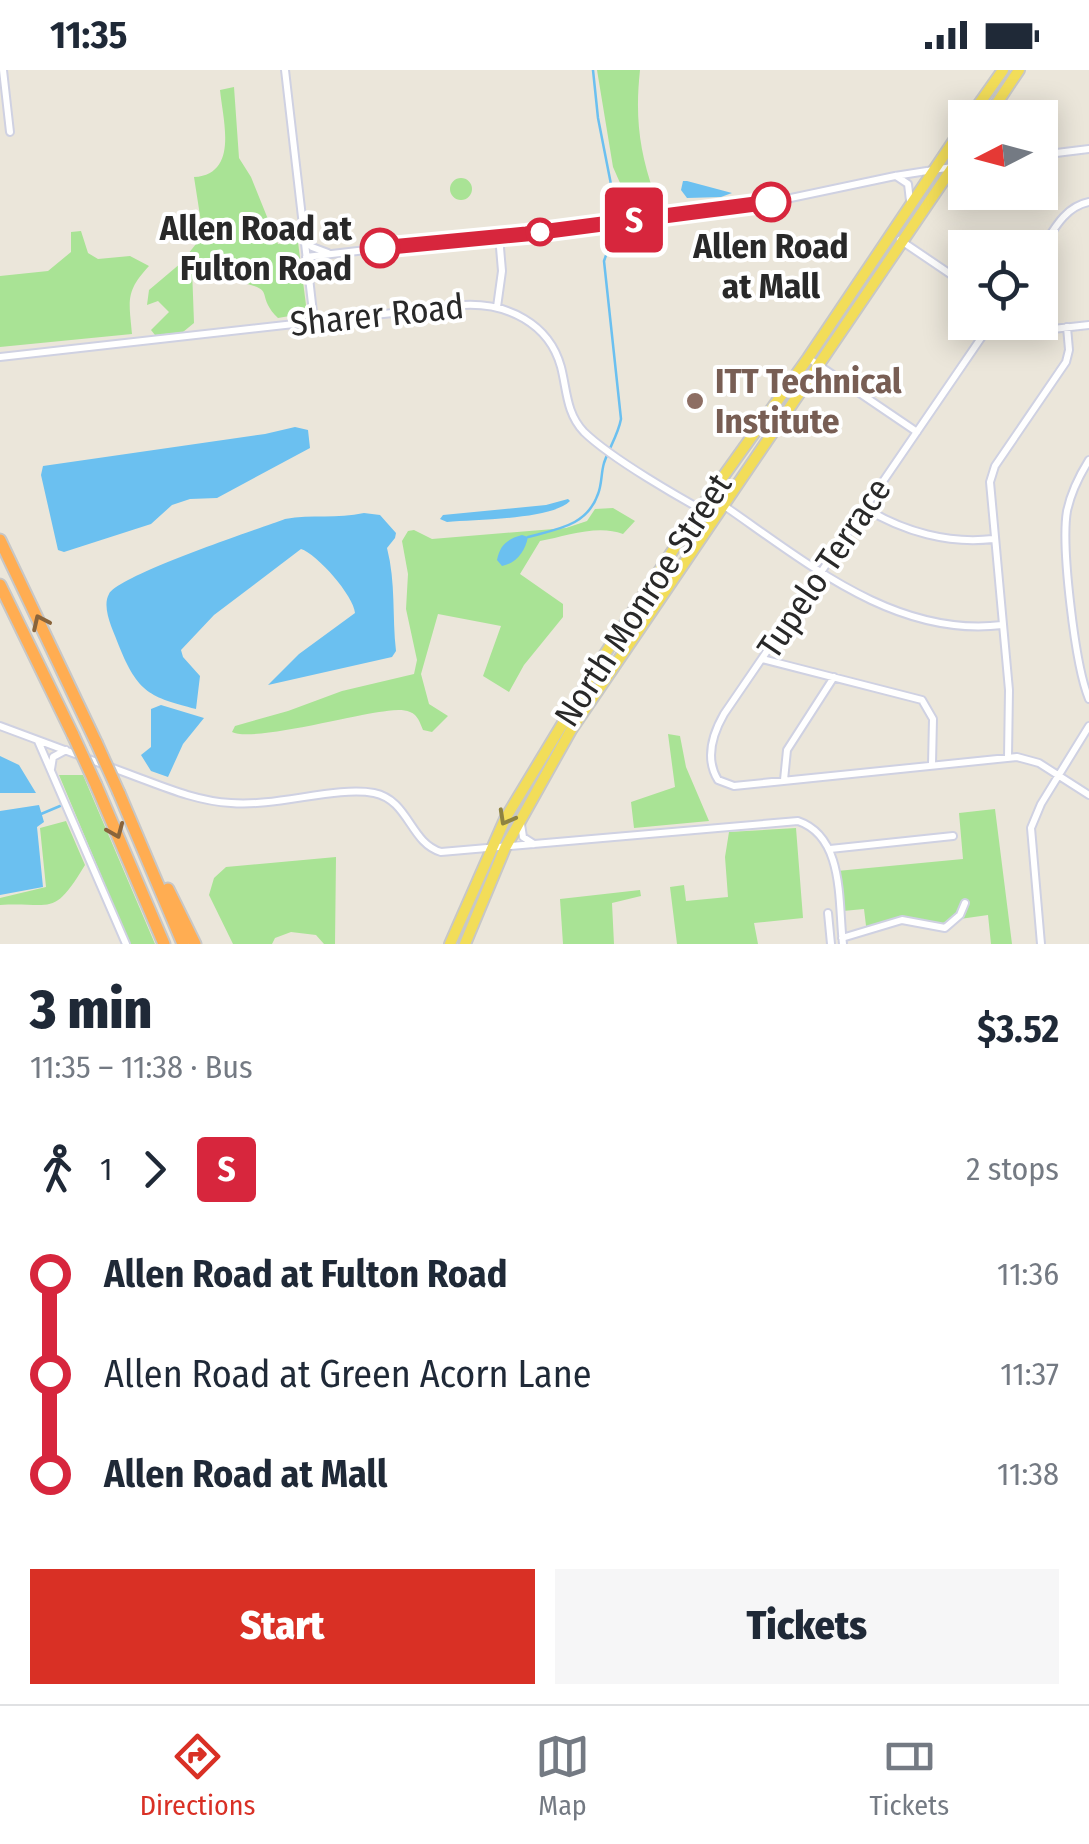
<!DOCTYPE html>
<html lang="en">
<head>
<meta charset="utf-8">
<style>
	:root { --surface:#fff; --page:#f6f6f7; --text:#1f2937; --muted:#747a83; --line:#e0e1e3; --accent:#d93025 }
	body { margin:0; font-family:"Fira Sans Condensed",sans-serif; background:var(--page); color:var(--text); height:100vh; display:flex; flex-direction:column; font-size:38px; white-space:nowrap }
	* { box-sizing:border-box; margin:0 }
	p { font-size:32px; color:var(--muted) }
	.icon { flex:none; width:55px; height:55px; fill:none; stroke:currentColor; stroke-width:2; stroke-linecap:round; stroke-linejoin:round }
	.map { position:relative; height:874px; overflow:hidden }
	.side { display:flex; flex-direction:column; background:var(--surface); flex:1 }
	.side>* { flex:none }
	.badge { padding:0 20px; border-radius:8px; font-size:35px; line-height:65px }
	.needle { width:65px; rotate:264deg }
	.tools { position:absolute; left:948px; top:30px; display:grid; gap:20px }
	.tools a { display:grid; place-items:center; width:110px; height:110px; border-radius:0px; background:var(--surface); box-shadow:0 5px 25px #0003; font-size:50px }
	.map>.badge { position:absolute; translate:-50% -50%; box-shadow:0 0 0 5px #fff }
	.legs { display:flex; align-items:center; gap:15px; height:110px; padding:0 30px; font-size:32px }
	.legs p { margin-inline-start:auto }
	.head { display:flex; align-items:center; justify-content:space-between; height:170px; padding:0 30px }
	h1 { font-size:55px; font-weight:800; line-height:75px }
	.button { display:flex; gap:20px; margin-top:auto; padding:20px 30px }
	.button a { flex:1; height:115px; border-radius:0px; background:var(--accent); color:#fff; font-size:40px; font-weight:800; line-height:115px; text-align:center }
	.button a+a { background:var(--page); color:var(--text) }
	ul { padding:0 30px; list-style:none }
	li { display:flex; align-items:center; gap:35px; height:100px; font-size:38px }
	li i { display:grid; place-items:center; width:15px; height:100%; margin:0 12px; background:currentColor }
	li i::after { content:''; width:25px; height:25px; margin:-12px; border:8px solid; border-radius:50%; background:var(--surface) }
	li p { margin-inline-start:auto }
	li:first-child i { background:linear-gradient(#0000 50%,currentColor 0) }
	li:last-child i { background:linear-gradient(currentColor 50%,#0000 0) }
	.status { display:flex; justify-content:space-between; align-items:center; height:70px; padding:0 50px; background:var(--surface); direction:ltr }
	.status svg { height:28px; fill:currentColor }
	.tab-bar { display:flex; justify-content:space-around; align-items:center; height:140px; border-top:2px solid var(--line); background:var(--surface); font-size:28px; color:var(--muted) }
	.tab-bar a { display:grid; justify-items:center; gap:5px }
	.tab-bar .current { color:var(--accent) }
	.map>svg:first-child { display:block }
</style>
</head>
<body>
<div class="status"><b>11:35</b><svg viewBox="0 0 49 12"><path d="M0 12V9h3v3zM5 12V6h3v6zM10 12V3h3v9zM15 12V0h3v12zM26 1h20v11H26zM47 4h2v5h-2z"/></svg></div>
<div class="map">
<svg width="1089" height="874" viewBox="0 0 1089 874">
	<rect width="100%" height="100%" fill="#ebe6da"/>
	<path fill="#a9e395" d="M 597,0 L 640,0 C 635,46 639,80 654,123 L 650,132 L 644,135 L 624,122 L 613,97 Z
		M 234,17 L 239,88 L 251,107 L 278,174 L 298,172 L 307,243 L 278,248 C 252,222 282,219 230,211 L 222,195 L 192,198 L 194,253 L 183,262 L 155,265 L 151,260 L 169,242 L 158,231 L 147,235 L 149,220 L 181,193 L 203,165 L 194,107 C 239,104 223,51 220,20 Z
		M450 119a11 11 0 1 1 22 0a11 11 0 1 1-22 0Z
		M 81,161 L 88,183 L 98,189 L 130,186 L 149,196 C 125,222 129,230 132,264 L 0,277 L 0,206 L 48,201 L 71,182 L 71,162 Z
		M 613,438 L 635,451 L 623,464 C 598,454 566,466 540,471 L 520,504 L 563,534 L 563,547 L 524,595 L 509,622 L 483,606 L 501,556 L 438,544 L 421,604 L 429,634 L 448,646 L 432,662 L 423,660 C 420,653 418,645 410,642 C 401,638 388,641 379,642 C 350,646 251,672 232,662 L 235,656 L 288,641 L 342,621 L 414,604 L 417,590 L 406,539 L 408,504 L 402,471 L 408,461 L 414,460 L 432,469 L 566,458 L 587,451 L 595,439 Z
		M 668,664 L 680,666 L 686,697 L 709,751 L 634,758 L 631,732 L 675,717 Z
		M 59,705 L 83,705 L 155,874 L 130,874 Z
		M 995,739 L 1012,874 L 991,874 L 988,845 L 960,849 C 941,870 923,852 898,854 C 886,855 878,861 867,864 L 864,839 L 843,841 L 837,801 L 963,789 L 959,743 Z
		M 66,751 L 85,795 C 53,848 53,832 0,835 L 0,828 L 46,817 L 40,758 Z
		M 796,758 L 803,848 L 754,853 L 758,874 L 677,874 L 670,817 L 684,815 L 686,831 L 728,827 L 725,787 L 729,762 Z
		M 336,787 L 335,874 L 324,874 L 316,865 L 291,862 L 275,868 L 272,874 L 233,874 L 209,825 L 214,808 L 226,797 Z
		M 640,820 L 641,826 L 612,833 L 614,874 L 563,874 L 560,829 Z"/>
	<path fill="#6bc0f0" d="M 683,111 L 687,111 L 732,123 L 721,127 L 687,128 L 681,120 Z
		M 295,357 L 308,360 L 310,378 L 217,428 L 190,429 L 172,435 L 151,454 L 64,482 L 58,480 L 41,405 L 43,396 L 265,364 Z
		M 568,429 L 570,431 C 551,450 476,449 447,452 L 440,449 L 443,445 L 546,435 Z
		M 364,443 L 380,445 L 396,463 L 395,468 L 387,478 C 396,513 392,546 396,581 L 392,587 L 268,615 L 299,584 L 355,543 C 354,526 317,484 301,479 L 214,545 L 181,580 L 183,587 L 200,606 L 196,639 C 150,627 138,623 119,576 C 114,562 101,538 109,524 C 119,505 258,459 285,449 C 312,444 337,449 364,443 Z
		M 522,465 L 528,467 C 525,481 517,493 502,496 L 497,490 C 500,475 507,469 522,465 Z
		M 161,635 L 204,648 L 183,674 L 168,707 L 151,701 L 141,685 L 151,677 L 151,639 Z
		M 0,686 L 19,695 L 36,723 L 0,723 Z
		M 39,735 L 44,752 L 37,757 L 43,817 L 0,825 L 0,741 Z"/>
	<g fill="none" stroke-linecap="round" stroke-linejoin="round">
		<path stroke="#6bc0f0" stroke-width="2.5" d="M 593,0 L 598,48 L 617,145
			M 528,467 C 557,459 587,456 598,424 C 602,414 601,403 604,393 C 609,378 618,365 621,349 L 604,191 L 613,165
			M 41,744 L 60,736"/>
		<defs>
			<path id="minor" d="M 3,0 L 10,62
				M 285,0 L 314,251
				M 1040,85 L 1089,79
				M 896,106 L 908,114 L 910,131
				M 305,170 L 312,177 L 328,183
				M 900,170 L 965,214
				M 1040,181 C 1053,161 1064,137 1089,132
				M 306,187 L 762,134 L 895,106 L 965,95
				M 497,237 L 502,201 L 499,166
				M 992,252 L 724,644 C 712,665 705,689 718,710 L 734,716 L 1017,687 L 1039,693 L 1089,725
				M 1022,252 L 1044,260 L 1089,255
				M 0,287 L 464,235 C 507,233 549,253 561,297 C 567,320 566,343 584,362 C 612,389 680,428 715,447
				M 808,288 L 917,362
				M 1089,390 C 1079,406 1071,422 1067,441 C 1061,476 1075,596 1089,629
				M 723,435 C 806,492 895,568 1002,555
				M 865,438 C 904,462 949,474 993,469
				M 762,589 L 922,630 L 933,649 L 932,694
				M 0,656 C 43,672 86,688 129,704 C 162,716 195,731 231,733 C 276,737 336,716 374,723 C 409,730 410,773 441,782 L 798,751 C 845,767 838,833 843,874
				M 38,671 L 126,874
				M 1008,687 L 1009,620 L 990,412 L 995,396 L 1066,292 L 1069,280 L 1067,257
				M 51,699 L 53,687 L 66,680
				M 784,710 L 787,680 L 834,607
				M 521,754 L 523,767 L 534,774
				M 830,779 L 953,766
				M 828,843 L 831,874
				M 842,868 L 902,850 L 945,858 L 960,845 L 965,833
				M 1041,874 L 1031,758 L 1041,734 L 1089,656"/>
			<path id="major" d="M 969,48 L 1003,0
				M 987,48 L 1019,0
				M 450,874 L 505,749 L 601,590 L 700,439 L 808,288 L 965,54
				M 465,874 L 505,778 L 571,660 L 965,79"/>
			<path id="highway" d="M 0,470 L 96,672
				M 0,515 L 73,665
				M 96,715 L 164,874
				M 119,723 L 183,874
				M 168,819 L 195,874"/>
		</defs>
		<use href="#minor" stroke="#cfd1e2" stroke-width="10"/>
		<use href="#major" stroke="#c7c7c7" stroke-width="14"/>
		<use href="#highway" stroke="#c7c7c7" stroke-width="15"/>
		<use href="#minor" stroke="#fff" stroke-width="6"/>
		<use href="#major" stroke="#f2dd59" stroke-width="10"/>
		<use href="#highway" stroke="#ffad52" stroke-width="11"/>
		<defs>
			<path id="highway-bridge" d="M 73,665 L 96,715
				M 96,672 L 119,723"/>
		</defs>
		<use href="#highway-bridge" stroke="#c7c7c7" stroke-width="15" stroke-linecap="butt"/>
		<use href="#highway-bridge" stroke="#ffad52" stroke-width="11"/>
	</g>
	<defs><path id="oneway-chevron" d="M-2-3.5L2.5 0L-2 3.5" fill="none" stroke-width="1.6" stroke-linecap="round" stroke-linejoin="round" transform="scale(2.5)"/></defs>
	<g stroke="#89643b">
		<use href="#oneway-chevron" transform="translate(40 552) rotate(-115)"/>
		<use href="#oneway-chevron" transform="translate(116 761) rotate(67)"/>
	</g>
	<use stroke="#8e8341" href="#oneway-chevron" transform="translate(506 748) rotate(119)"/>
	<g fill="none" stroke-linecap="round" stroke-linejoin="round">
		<defs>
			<path id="line-1" d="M 380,178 L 526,164 L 771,132"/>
		</defs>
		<use href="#line-1" stroke="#fff" stroke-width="22"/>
		<use href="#line-1" stroke="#d7263d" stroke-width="15"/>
	</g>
	<g fill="#fff" stroke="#d7263d" stroke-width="5">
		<circle cx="771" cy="132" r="18"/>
		<circle cx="540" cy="162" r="12"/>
		<circle cx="380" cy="178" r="18"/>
	</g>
	<circle fill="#8d6e63" stroke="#fff" stroke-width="4" cx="695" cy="331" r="10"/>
	<g text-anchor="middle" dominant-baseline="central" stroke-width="8" stroke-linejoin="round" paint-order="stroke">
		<g font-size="35" font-weight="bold" fill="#292929" stroke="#fff" text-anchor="end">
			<text x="352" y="158">Allen Road at<tspan x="352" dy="40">Fulton Road</tspan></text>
			<text x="771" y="176" text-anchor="middle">Allen Road<tspan x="771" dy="40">at Mall</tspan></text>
		</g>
		<g font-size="35" fill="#292929" stroke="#fff">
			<text transform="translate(377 245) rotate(-6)">Sharer Road</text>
			<text transform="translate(824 498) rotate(-56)">Tupelo Terrace</text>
			<text transform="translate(643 530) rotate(-57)">North Monroe Street</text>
		</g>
		<g font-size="35" font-weight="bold" fill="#785e54" stroke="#fff" text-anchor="start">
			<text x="715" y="311">ITT Technical<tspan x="715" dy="40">Institute</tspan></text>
		</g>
	</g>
</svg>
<div class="tools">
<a><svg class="needle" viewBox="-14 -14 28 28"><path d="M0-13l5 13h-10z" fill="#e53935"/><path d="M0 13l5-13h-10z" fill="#747a83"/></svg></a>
<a><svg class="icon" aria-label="locate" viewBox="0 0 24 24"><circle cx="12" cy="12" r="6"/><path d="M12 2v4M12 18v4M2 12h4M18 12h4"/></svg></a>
</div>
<b class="badge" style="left:634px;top:150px;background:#d7263d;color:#fff">S</b>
</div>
<section class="side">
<div class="head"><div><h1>3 min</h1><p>11:35 – 11:38 · Bus</p></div><b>$3.52</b></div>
<div class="legs"><svg class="icon" aria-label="walk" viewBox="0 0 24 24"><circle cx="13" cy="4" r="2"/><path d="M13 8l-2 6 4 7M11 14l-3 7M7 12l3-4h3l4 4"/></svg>1<svg class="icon" aria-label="forward" viewBox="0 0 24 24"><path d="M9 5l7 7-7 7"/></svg><b class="badge" style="background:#d7263d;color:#fff">S</b><p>2 stops</p></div>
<ul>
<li><i style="color:#d7263d"></i><b>Allen Road at Fulton Road</b><p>11:36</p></li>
<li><i style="color:#d7263d"></i><span>Allen Road at Green Acorn Lane</span><p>11:37</p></li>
<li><i style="color:#d7263d"></i><b>Allen Road at Mall</b><p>11:38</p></li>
</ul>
<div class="button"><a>Start</a><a>Tickets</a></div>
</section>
<nav class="tab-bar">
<a class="current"><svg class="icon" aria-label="directions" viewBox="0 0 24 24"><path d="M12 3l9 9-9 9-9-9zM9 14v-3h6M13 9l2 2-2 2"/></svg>Directions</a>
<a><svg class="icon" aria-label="map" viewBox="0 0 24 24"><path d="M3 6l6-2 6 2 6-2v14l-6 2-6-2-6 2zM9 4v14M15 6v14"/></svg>Map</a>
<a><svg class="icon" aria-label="tickets" viewBox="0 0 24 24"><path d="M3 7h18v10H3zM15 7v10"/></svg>Tickets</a>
</nav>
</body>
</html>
